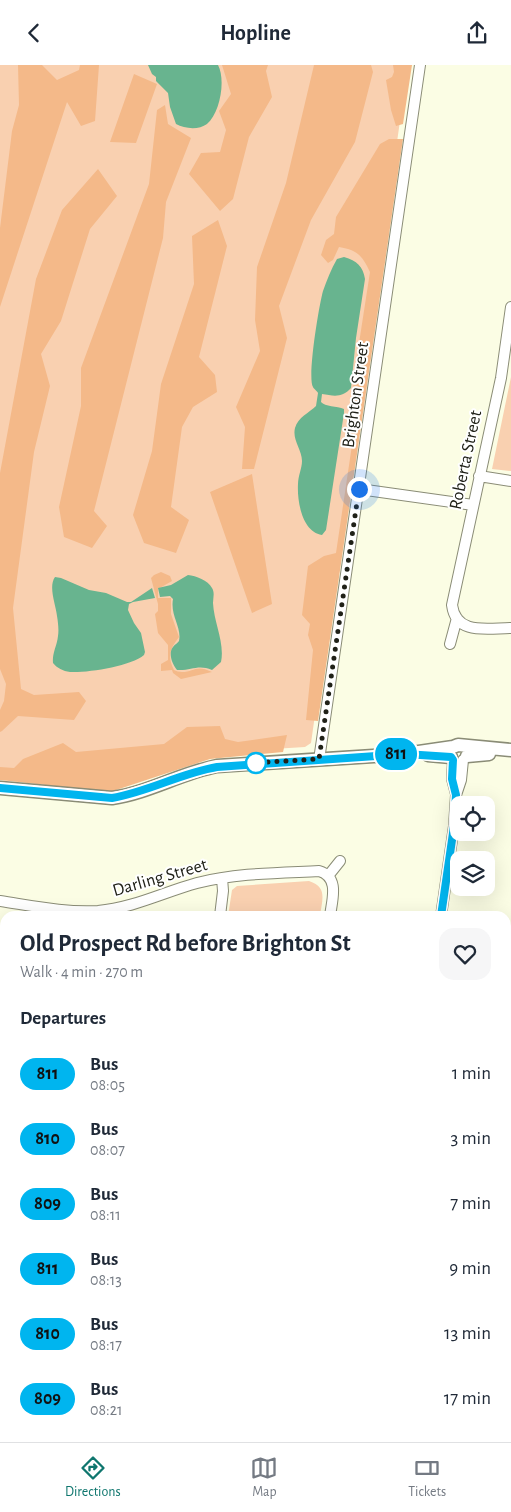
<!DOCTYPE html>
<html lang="en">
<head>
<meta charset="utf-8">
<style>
	:root { --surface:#fff; --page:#f6f6f7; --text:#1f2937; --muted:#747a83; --line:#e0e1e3; --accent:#0f766e }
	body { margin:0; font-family:"Alegreya Sans",sans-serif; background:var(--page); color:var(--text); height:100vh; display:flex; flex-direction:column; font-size:19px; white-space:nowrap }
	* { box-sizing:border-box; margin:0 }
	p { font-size:16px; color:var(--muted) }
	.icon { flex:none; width:28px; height:28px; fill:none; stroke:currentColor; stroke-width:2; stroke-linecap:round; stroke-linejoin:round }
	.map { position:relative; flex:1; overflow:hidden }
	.side { position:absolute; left:0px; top:846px; width:511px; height:531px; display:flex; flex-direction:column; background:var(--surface); border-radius:15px 15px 0 0; box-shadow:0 5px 20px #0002 }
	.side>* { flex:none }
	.badge { padding:0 10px; border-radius:16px; font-size:18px; line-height:32px }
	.fabs { position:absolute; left:450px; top:731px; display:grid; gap:10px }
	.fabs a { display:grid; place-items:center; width:45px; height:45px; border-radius:10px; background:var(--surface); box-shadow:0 5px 20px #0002; font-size:25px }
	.you { position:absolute; width:25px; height:25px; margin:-12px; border:4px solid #fff; border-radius:50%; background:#1a73e8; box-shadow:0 0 0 8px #1a73e833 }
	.map>.badge { position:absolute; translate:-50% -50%; box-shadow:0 0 0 2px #fff }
	h2 { padding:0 20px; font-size:19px; line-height:45px }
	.round { display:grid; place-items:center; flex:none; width:52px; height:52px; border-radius:15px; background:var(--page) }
	.headline { display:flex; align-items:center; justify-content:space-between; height:85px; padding:0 20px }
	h1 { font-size:24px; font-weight:700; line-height:38px }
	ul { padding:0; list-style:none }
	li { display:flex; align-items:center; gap:15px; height:65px; padding:0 20px }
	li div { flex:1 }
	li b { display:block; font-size:19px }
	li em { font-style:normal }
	li .badge { min-width:55px; font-weight:700; text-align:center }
	header { display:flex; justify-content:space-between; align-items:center; height:65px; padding:0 20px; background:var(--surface); font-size:22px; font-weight:700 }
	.menu { display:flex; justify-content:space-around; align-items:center; height:70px; border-top:1px solid var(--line); background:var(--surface); font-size:14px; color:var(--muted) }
	.menu a { display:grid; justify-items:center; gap:2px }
	.menu .on { color:var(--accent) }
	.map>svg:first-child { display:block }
</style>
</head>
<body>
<header><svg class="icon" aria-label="back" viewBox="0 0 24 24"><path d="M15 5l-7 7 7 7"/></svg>Hopline<svg class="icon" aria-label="share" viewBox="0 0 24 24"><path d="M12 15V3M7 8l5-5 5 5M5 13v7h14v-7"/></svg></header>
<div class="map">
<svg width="511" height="1377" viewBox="0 0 511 1377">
	<rect width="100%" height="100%" fill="#fbfde4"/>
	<path fill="#f9d0b0" d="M 0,0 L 408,0 L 311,678 L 305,682 L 257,685 L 0,710 Z
		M 511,312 L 511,406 L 492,404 Z
		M 309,816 C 328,822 322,835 320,851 L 228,851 L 232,825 L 237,821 Z
		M 0,1090 L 5,1091 L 5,1336 L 0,1335 Z"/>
	<path fill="#f4b989" d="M 18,0 L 42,0 L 57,15 L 79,5 L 80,0 L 99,0 L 95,56 L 81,61 L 67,37 L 0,242 L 0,163 L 12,66 L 19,40 Z
		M 222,0 L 268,0 L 266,6 L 272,32 L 249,72 L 233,134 L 220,146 L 189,109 L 201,88 L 220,87 L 226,65 L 219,46 L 231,29 Z
		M 314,0 L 371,0 L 373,7 L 355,77 L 311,155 L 279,241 L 287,273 L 254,404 L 242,404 L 245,362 L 236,342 L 260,286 L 255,255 L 257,202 L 286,118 Z
		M 393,0 L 412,0 L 403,59 L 396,61 L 391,45 L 386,15 L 392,12 L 394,7 Z
		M 134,9 L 157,19 L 136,78 L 110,77 Z
		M 165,40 L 168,59 L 191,73 L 166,137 L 163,173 L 94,446 L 107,461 L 92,483 L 64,472 L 59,442 L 81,341 L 81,303 L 149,119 L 157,45 Z
		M 389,74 L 403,74 L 318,656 L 306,655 L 313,585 L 308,570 L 310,559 L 302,550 L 308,501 L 324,491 L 336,488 L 356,353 L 353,317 L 370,207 C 362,190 357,185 339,182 L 333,195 L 328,198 L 321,190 L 326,175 L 334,169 L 336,152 L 380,79 Z
		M 98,104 L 117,131 L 90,164 L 61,256 L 41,289 L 50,321 L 34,387 L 13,543 L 21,624 L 34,630 L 79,627 L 86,636 L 74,655 L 18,651 L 2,666 L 0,667 L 0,645 L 4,636 L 6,619 L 0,604 L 0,408 L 36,214 L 62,145 Z
		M 218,155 L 227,181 L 199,292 L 215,310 L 217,327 L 193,342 L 182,362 L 171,442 L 189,455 L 176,488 L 144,478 L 133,450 L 152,386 L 161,319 L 194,219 L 192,171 Z
		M 252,409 L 272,539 L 252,548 L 210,427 Z
		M 161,507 L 170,511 L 172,516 L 158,524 L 158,533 L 171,533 L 171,549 L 179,572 C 170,584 167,591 174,605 C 176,606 179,607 182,607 C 194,607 196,599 212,607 L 181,614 L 173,608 L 172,605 L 161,606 L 161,599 L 168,595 L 168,580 L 158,568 L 155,549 L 158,546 L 158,539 L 151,513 L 154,510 Z
		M 220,661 L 225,674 L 238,677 L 287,670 L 283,687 L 210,694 L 110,727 L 0,715 L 0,702 L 14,703 L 23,694 L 63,678 L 76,687 L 164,679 L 187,662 Z"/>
	<path fill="#68b48f" d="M 148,0 L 218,0 C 226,15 220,48 207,59 C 199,65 185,64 176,59 L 170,42 L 168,28 L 156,16 L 156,12 L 152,9 Z
		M 344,192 C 357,196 363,201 365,214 L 356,273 L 351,323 C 342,333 334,331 322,329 L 321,337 C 325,342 337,341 344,344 L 344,348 L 326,465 L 322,470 C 302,467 297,436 298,419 C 298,411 302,403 302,396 C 302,385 292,375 295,363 C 298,352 309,348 316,341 L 318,328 C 318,327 313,323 313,322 C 307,313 319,240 323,226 C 327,215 331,204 337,194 Z
		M 188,510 C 196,511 208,515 212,523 C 215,528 213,533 213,538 C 214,558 225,578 221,597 L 212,605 C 198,599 191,606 177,605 C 172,599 168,588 173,582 C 175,579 178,578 179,576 C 182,562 170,551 173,534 L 170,531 L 160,532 L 158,523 L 171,520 Z
		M 55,512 L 61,513 L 89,525 L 106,528 L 127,537 L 131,537 L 152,523 L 155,533 L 133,537 L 129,539 L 128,545 L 134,558 L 141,568 L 145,587 L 144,590 C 131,601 88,608 70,607 C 63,606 57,603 53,598 C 52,588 57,581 58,571 C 59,565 58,557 57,551 C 56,540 48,522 55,512 Z"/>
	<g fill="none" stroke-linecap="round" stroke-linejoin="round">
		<defs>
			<path id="minor" d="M 511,242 L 501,313 L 452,540 C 456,571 488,563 511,563
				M 479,411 L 511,416
				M 359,424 L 473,440
				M 450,579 L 457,553
				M 319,695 L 420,0
				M 453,695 L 452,714 L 456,729
				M 328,811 L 340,796
				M 0,836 C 33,841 66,848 98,846 C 133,843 164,827 197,818 C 237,808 278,808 319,806 C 340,812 332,835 330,851
				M 220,851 L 223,826 L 222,813
				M 441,851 L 454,761 L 456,730 L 461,715 L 463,695
				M 0,968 L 4,943
				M 0,1081 L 5,1081
				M 506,1200 L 511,1167
				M 506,1356 L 511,1356
				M 367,1377 L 368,1372"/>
			<path id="major" d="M 428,690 L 451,692
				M 467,691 L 489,689
				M 0,723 L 112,733 C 148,728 181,708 217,701 L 405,689 L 453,682 L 458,680 L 511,685"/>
		</defs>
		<use href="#minor" stroke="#8a8c76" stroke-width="12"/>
		<use href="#major" stroke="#8a8c76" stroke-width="15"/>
		<use href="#minor" stroke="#fff" stroke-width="10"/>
		<use href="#major" stroke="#fff" stroke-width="12"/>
	</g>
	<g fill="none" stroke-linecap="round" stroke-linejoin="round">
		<defs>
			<path id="line" d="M 0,723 L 112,733 C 148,727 181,708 217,702 L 405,689 L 451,692 L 453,695 L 452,714 L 456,730 L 454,761 L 441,851"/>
		</defs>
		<use href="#line" stroke="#fff" stroke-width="11"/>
		<use href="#line" stroke="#00b5ef" stroke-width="8"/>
		<path stroke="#202118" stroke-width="5" stroke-dasharray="0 9" d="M 256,698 L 253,698 L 319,694 L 359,424"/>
	</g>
	<circle fill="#fff" stroke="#00b5ef" stroke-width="2.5" cx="256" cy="698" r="10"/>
	<g text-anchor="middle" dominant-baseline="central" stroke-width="4" stroke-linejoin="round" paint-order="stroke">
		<g font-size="18" fill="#202118" stroke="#fff">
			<text transform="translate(356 330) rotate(-82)">Brighton Street</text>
			<text transform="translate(466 395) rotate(-78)">Roberta Street</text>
			<text transform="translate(160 813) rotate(-16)">Darling Street</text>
		</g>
	</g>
</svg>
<div class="fabs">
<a><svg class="icon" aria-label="locate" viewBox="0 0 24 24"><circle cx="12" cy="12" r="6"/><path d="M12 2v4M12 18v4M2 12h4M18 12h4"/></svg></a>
<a><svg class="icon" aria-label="layers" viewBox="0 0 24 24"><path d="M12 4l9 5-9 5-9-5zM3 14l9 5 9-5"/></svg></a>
</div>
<div class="you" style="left:359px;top:424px"></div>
<b class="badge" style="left:396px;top:689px;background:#00b5ef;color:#111">811</b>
<section class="side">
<div class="headline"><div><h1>Old Prospect Rd before Brighton St</h1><p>Walk · 4 min · 270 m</p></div><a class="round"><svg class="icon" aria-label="heart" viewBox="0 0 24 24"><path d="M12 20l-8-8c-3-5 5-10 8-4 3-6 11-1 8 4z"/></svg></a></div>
<h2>Departures</h2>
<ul>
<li><span class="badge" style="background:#00b5ef;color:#111">811</span><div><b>Bus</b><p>08:05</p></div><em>1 min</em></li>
<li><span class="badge" style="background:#00b5ef;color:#111">810</span><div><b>Bus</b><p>08:07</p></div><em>3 min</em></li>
<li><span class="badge" style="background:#00b5ef;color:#111">809</span><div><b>Bus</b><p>08:11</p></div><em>7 min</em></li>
<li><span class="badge" style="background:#00b5ef;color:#111">811</span><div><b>Bus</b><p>08:13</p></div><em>9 min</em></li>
<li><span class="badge" style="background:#00b5ef;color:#111">810</span><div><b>Bus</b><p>08:17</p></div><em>13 min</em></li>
<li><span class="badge" style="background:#00b5ef;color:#111">809</span><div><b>Bus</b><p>08:21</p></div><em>17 min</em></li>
</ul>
</section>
</div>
<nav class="menu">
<a class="on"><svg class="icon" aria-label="directions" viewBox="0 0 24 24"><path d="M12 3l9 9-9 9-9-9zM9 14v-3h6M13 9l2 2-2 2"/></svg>Directions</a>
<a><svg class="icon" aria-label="map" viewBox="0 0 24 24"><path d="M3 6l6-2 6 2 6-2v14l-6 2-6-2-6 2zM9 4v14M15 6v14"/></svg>Map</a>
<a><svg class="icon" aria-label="tickets" viewBox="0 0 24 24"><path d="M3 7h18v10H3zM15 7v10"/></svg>Tickets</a>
</nav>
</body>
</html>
